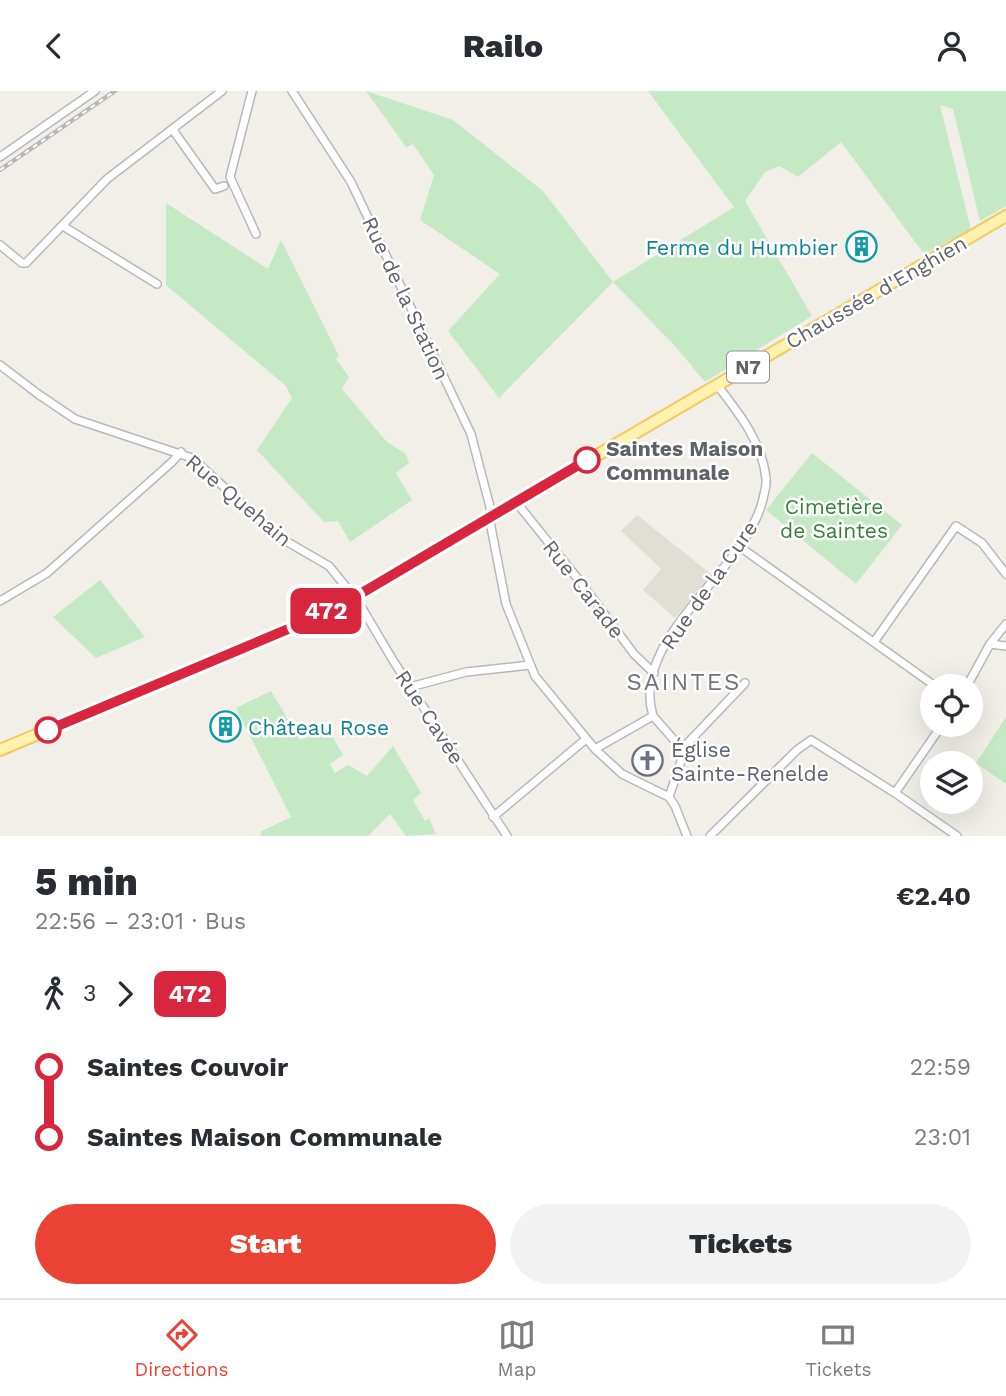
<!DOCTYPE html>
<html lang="en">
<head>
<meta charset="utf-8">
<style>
	:root { --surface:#fff; --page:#f2f2f3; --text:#2b2b33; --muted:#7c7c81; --line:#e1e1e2; --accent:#ea4335 }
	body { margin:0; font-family:"Work Sans",sans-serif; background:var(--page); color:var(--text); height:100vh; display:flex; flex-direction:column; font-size:26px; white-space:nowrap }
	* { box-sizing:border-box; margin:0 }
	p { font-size:23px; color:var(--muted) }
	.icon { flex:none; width:38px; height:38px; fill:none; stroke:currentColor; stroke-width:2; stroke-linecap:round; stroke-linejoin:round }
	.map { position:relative; height:745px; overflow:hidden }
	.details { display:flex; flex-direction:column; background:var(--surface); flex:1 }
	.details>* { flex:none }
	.badge { padding:0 14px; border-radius:10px; font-size:24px; line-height:46px }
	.tools { position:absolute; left:920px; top:583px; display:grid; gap:14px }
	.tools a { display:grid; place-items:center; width:63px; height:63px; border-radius:50%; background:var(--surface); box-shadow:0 7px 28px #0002; font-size:35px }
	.map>.badge { position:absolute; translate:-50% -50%; box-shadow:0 0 0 4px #fff }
	.legs { display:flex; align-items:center; gap:10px; height:77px; padding:0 35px; font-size:23px }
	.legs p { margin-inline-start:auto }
	.overview { display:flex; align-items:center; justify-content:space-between; height:119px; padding:0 35px }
	h1 { font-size:38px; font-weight:800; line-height:52px }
	.primary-button { display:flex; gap:14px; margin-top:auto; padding:14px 35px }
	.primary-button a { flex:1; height:80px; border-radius:42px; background:var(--accent); color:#fff; font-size:28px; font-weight:800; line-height:80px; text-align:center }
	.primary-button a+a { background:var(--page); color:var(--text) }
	ul { padding:0 35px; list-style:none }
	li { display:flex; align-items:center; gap:24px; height:70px; font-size:26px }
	li i { display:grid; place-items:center; width:10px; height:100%; margin:0 9px; background:currentColor }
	li i::after { content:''; width:18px; height:18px; margin:-9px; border:5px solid; border-radius:50%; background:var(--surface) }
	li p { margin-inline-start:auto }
	li:first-child i { background:linear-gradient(#0000 50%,currentColor 0) }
	li:last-child i { background:linear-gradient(currentColor 50%,#0000 0) }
	header { display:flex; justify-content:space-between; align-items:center; height:91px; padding:0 35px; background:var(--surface); font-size:32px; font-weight:800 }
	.dock { display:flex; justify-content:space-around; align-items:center; height:98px; border-top:2px solid var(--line); background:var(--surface); font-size:19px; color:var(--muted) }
	.dock a { display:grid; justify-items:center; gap:4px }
	.dock .on { color:var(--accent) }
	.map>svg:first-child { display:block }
</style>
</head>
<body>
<header><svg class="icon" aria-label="back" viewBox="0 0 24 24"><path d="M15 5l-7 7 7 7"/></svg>Railo<svg class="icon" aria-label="person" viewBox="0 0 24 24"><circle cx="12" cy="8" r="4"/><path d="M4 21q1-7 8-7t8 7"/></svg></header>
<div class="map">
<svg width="1006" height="745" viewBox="0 0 1006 745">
	<rect width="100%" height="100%" fill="#f1efe8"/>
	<path fill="#e1ded6" d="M 637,424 L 711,483 L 675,527 L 643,499 L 661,478 L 621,440 Z"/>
	<path fill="#c5e8c5" d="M 366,0 L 453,29 L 543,100 L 613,191 L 734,116 L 648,0 L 1006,0 L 1006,115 L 980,130 L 953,18 L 940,14 L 971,139 L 924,163 L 841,51 L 798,86 L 779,75 L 765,81 L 745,110 L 812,225 L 705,291 L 675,255 L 613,191 L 499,307 L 448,240 L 500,183 L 420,129 L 434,84 L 413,53 L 406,56 Z
		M 166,112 L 268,178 L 281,149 L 339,265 L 336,268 L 349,286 L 342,298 L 386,350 L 406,363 L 409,372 L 396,382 L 412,409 L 350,451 L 338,430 L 324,431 L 257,359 L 292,307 L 286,295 L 166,194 Z
		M 812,362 L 902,434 L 856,493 L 766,419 Z
		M 100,489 L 145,546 L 96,567 L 53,526 Z
		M 271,600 L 300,649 L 328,638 L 343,664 L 330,673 L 335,682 L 348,674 L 367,685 L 393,655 L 421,702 L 413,709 L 425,730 L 429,727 L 436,743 L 406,745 L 390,723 L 368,745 L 262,745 L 260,741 L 291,726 L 236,617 Z
		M 1006,626 L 1006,693 L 976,672 Z"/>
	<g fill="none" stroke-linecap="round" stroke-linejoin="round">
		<defs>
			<path id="street" d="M 252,0 L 230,86 L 256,143
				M 292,0 L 351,91 L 471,343 L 490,416 L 491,436 L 506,513 L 535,585 L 595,658
				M 173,39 L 215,98 L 224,95
				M 0,66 L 95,0
				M 63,135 L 157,193
				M 0,154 L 22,172 L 26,172 L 107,88 L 222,0
				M 0,274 L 38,303 L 75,328 L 192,367 L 279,446 L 329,475 L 359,512 L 394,571 L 507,745
				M 516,411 L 582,493 L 634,563 L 654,582
				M 740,456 L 935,595
				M 0,510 L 47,482 L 172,371 L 181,361
				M 874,551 L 956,435 L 982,452 L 1006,483
				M 990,553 L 1006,555
				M 967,595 L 990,553 L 1006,533
				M 410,596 L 466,581 L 530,574
				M 653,625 C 629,546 746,481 763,408 C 764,402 767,395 766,388 C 763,352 738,321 717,294
				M 682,658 L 745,592
				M 895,702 L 942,634
				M 669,706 L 681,670 L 682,658 L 653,625 L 595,658 L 622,683 L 669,706 L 675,715 L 687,745
				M 493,726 L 586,648
				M 710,745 L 797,659 L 811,649 L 895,702 L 957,745"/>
			<path id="primary" d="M 0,659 L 293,536 L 355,506 L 1006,125"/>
		</defs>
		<use href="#street" stroke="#b5b8bc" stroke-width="10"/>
		<use href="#primary" stroke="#f2c960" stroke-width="14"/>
		<use href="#street" stroke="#fff" stroke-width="7"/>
		<use href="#primary" stroke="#fff2af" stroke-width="10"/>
		<defs>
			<path id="rail" d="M 0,79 L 115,0"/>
		</defs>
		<use href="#rail" stroke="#b6b7b8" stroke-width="4.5"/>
		<use href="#rail" stroke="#fff" stroke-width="2" stroke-dasharray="5" stroke-linecap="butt"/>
	</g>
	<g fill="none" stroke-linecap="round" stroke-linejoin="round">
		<defs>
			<path id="line-1" d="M 48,639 L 293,536 L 355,506 L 587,369"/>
		</defs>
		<use href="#line-1" stroke="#fff" stroke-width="16"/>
		<use href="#line-1" stroke="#d7263d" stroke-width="10"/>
	</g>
	<defs>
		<symbol id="building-ring" viewBox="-11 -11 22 22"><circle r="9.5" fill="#fff" stroke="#0f9aa8" stroke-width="1.5"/><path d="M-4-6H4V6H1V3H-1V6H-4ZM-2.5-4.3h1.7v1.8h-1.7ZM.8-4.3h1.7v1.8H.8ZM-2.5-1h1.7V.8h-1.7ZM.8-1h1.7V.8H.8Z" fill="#0f9aa8"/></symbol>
		<symbol id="church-ring" viewBox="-11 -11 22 22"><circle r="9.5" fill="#fff" stroke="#6b7280" stroke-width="1.5"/><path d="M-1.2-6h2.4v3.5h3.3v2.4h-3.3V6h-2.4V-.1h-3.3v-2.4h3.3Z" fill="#6b7280"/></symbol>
	</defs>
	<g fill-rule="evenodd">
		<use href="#building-ring" x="844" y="138" width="35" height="35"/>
		<use href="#building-ring" x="208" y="618" width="35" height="35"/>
		<use href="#church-ring" x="630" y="652" width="35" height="35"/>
	</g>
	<g fill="#fff" stroke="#d7263d" stroke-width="3.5">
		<circle cx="587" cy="369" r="12"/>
		<circle cx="48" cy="639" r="12"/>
	</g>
	<g text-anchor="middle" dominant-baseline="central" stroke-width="5" stroke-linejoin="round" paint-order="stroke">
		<rect fill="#fff" stroke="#8f9295" stroke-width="2" x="727" y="260.5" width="42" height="31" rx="5"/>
		<g font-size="19" font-weight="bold" fill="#5f6368">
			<text x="748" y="276">N7</text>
		</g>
		<g font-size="21" fill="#0d838f" stroke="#fff" text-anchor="end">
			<text x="838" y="156">Ferme du Humbier</text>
			<text x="248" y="636" text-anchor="start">Château Rose</text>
		</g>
		<g font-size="21" fill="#5f6368" stroke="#fff">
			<text transform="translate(876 201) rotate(-30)">Chaussée d'Enghien</text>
			<text transform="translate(406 207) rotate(65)">Rue de la Station</text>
			<text transform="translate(239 409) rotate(40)">Rue Quehain</text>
			<text transform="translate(709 494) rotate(-55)">Rue de la Cure</text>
			<text transform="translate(584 498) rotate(52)">Rue Carade</text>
			<text transform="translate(430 626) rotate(57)">Rue Cavée</text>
		</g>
		<g font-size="21" font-weight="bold" fill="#5f6368" stroke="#fff" text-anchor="start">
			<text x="606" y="357">Saintes Maison<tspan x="606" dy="24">Communale</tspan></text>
		</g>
		<g font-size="21" fill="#348238" stroke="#fff">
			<text x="834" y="415">Cimetière<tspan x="834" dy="24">de Saintes</tspan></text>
		</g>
		<g font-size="21" fill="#5b616d" stroke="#fff" text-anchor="start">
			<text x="671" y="658">Église<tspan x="671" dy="24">Sainte-Renelde</tspan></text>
		</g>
		<g font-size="24" letter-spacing="2" fill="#70757a" stroke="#fff">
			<text x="684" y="591">SAINTES</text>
		</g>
	</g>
</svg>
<div class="tools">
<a><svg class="icon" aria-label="locate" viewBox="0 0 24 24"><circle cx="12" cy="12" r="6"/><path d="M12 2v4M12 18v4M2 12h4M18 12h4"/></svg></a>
<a><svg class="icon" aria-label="layers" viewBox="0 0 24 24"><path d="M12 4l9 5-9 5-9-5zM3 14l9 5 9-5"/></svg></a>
</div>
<b class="badge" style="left:326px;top:520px;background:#d7263d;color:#fff">472</b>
</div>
<section class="details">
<div class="overview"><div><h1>5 min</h1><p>22:56 – 23:01 · Bus</p></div><b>€2.40</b></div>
<div class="legs"><svg class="icon" aria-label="walk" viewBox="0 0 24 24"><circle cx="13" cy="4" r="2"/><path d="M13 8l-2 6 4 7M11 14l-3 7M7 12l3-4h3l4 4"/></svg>3<svg class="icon" aria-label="forward" viewBox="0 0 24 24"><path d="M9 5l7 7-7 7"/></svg><b class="badge" style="background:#d7263d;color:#fff">472</b></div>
<ul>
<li><i style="color:#d7263d"></i><b>Saintes Couvoir</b><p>22:59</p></li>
<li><i style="color:#d7263d"></i><b>Saintes Maison Communale</b><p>23:01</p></li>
</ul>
<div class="primary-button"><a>Start</a><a>Tickets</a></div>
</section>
<nav class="dock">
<a class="on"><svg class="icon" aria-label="directions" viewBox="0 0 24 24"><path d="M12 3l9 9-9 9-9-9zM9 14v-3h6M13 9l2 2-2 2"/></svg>Directions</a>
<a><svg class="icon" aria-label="map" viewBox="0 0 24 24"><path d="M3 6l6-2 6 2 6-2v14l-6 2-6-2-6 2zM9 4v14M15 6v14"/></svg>Map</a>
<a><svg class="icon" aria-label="tickets" viewBox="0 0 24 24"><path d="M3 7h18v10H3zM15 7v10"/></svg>Tickets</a>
</nav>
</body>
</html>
